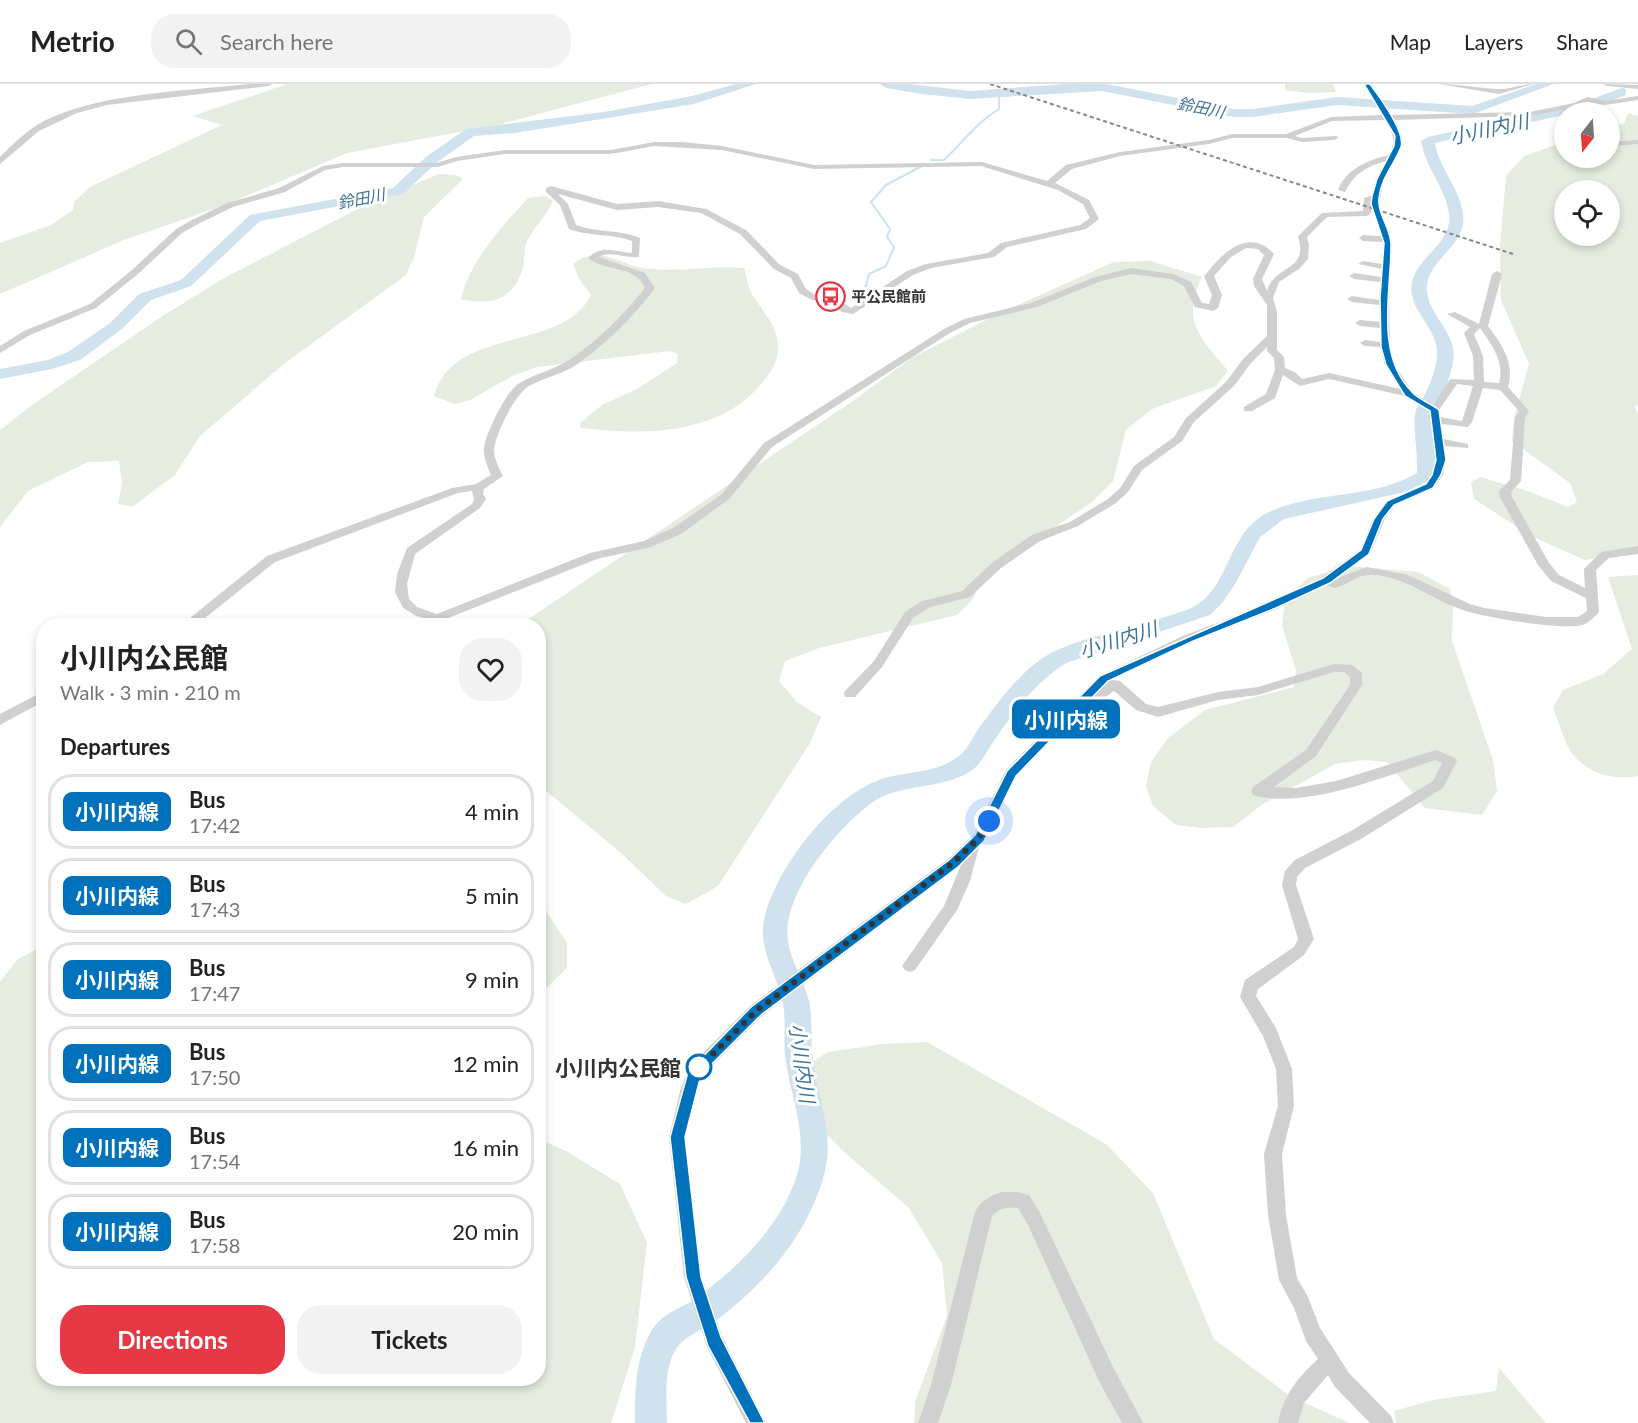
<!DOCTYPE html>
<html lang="en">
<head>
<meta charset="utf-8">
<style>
	:root { --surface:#fff; --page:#f2f2f2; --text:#222; --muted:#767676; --line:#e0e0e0; --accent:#e63946 }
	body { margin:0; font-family:Lato,"Noto Sans JP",sans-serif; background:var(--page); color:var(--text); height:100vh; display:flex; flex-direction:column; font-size:22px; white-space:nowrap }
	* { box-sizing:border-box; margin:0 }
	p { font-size:20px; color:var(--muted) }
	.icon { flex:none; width:33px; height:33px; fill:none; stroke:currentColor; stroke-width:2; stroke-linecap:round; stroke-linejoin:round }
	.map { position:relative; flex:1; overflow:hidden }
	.sheet { position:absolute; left:36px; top:534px; width:510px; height:768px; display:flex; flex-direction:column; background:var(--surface); border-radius:24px; box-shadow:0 3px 9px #0003 }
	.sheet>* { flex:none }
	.badge { padding:0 12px; border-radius:9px; font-size:21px; line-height:39px }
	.needle { width:39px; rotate:197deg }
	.fabs { position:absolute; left:1554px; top:18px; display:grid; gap:12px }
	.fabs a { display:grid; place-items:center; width:66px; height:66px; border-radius:50%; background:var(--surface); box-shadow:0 3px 9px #0003; font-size:30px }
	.you { position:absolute; width:30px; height:30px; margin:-15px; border:4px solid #fff; border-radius:50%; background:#1a73e8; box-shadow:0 0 0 9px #1a73e833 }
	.map>.badge { position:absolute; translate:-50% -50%; box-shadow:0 0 0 3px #fff }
	h2 { padding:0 24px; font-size:22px; line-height:54px }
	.round { display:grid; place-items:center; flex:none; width:63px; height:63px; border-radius:24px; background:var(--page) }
	.headline { display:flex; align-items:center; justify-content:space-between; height:102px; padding:0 24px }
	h1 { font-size:28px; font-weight:700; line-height:45px }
	.cta { display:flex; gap:12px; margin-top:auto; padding:12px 24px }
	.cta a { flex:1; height:69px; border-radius:24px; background:var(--accent); color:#fff; font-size:24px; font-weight:700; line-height:69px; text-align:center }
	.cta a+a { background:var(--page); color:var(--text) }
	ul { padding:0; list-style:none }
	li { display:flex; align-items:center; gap:18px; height:75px; margin:0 12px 9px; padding:0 12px; border:3px solid var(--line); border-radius:24px }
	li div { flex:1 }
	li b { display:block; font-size:22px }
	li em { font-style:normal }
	li .badge { min-width:66px; font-weight:700; text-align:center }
	header { display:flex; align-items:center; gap:36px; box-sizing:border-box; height:84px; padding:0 30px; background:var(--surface); border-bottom:2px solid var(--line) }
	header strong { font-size:28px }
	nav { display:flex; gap:33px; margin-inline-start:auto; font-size:21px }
	.search { width:420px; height:54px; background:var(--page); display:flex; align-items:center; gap:15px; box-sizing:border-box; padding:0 21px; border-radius:24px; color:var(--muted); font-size:22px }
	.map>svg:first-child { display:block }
</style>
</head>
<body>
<header>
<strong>Metrio</strong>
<div class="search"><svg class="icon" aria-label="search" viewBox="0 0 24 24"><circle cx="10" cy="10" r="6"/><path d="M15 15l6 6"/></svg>Search here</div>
<nav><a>Map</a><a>Layers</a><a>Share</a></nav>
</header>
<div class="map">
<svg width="1638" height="1339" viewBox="0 0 1638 1339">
	<rect width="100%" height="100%" fill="#fff"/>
	<path fill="#e6ecdf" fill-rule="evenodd" d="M 287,0 L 652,0 L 497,41 L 347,69 L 225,121 L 124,156 L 0,210 L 0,159 L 51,141 L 73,126 L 74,118 L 90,103 L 222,41 L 193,32 Z
		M 1285,0 L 1333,0 L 1336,8 L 1308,9 L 1285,6 Z
		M 1628,29 L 1638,32 L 1638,321 L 1635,323 L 1638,330 L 1638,467 L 1585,476 L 1533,453 L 1474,415 L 1471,398 L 1480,393 L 1525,406 L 1568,423 L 1577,418 L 1570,399 L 1512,357 L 1514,334 L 1529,280 L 1501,216 L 1500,162 L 1506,92 L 1524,72 L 1564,58 L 1564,74 L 1610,74 L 1610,42 L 1624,40 ZM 1564,106 L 1610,106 L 1610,152 L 1564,152 Z
		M 439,90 L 456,91 L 463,95 L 424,133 L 414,173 L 406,191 L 285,279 L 200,352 L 175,391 L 132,423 L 118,420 L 122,399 L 119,377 L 88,378 L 28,407 L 0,443 L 0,346 L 32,321 L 161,233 L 224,194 L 373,117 Z
		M 545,112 L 553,116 C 548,132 532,143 526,160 C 524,167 525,176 523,183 C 514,216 491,222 461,215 C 470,176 502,143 528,114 Z
		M 596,171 C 616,172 631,184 650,185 C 682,188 712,181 744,184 C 747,193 748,203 752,210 C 760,224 774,238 777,254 C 781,272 773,286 762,299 C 719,352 644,351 581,344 L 580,339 L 602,321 L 637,305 L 677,279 L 678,270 L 670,267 L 537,283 L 512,292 L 470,316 L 454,320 L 434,312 C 453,241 563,269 591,211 L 579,195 L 573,180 L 582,174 Z
		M 1150,177 L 1202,193 C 1181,239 1200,253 1228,287 L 1216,302 L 1152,325 L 1126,346 L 1113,397 L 1092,418 L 1040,453 L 988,484 L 973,515 L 957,531 L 819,564 L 785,577 L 779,597 L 797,618 L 821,633 L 810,659 L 718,802 L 686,820 L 666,812 L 621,769 L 539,701 L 538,542 L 518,542 L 850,319 L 913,273 L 1004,227 L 1114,178 Z
		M 1348,482 L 1418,488 L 1450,505 L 1453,521 L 1452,557 L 1493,676 L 1497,707 L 1482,731 L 1425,724 L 1387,678 L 1365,676 L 1335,680 L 1263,720 L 1233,743 L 1202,744 L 1176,741 L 1153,722 L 1146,702 L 1151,678 L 1168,654 L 1205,626 L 1294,603 L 1296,586 L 1282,542 L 1285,517 L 1308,494 Z
		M 1638,491 L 1638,692 C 1615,697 1590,690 1574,672 C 1564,660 1559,638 1553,624 L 1563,606 L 1603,590 L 1632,565 L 1608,493 Z
		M 539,822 L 546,827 L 567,859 L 567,884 L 539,911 Z
		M 43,862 L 44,1294 L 538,1294 L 539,1055 L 566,1067 L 620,1100 L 647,1159 L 635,1263 L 611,1339 L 0,1339 L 0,897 L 18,875 Z
		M 927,958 L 1106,1060 L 1153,1109 L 1214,1255 L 1290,1312 L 1349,1339 L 914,1339 L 915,1318 L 947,1232 L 942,1179 L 909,1124 L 843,1067 L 799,1022 L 794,989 L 828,968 L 883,960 Z
		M 1499,1284 L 1546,1339 L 1396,1339 L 1394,1327 L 1433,1316 L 1496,1307 Z"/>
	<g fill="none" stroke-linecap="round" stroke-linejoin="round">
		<path stroke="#cfe2ee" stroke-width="2" d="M 931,76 L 944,76 C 963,58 977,38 999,25 L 999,10
			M 862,215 L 859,209 L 866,202 L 869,190 L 886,182 L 894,163 L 887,153 L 890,145 L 871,118 L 886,101 L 922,82"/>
		<path fill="#cfe2ee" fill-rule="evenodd" d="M 736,0 L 756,0 L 694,20 L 515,49 L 474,52 L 436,79 L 403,110 L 260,137 L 191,202 L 151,216 L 122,245 L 80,276 L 52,285 L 0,295 L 0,285 L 48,276 L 68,268 L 110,239 L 139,210 L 181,196 L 250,131 L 393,104 L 426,73 L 466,45 L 604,28 L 692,12 Z
			M 880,0 L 909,0 L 970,7 L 1065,0 L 1106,0 L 1234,25 L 1253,25 L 1337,13 L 1472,22 L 1536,0 L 1554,0 L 1473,30 L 1337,21 L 1253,33 L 1234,33 L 1102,7 L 970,15 L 922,10 L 886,4 Z
			M 1622,4 L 1626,5 L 1626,11 L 1584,27 L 1564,28 L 1564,31 L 1435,59 C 1439,85 1461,105 1463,131 C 1467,164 1425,175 1427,206 C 1428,228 1449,243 1453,264 C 1456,278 1448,299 1441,312 C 1438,317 1434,321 1433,328 C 1429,348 1445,376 1432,395 L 1405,408 L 1284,435 L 1260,453 L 1234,502 L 1222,519 L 1210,531 L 1066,579 C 1037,597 1013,628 994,657 C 986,668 982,679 971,687 C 940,707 899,698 870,720 C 836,746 781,811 788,857 C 791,878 804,896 809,917 C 813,936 810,956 813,975 C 820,1029 840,1057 817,1112 C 797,1163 760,1203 717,1236 C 704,1246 684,1251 675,1267 C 663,1287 667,1317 667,1339 L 635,1339 C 635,1306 635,1271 654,1243 C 664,1229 681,1224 695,1215 C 737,1185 781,1142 797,1091 C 809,1051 790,1012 785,972 C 783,954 787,934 782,916 C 775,885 755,861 766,828 C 781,778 834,709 885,694 C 909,687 938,689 959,672 C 968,665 972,654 979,644 C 999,617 1023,583 1053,568 C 1089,551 1130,545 1168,532 C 1176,529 1187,527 1195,522 C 1230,502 1228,448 1267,429 C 1314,406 1372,416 1417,389 C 1418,369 1413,347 1415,330 C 1416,322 1422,317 1425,310 C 1431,298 1438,280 1437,266 C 1435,240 1404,223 1413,195 C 1421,170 1453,158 1449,129 C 1445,103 1425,83 1421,57 L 1428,53 L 1575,21 Z"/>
		<path fill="#d0d0d0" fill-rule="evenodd" d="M 249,0 L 272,0 L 268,2 L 107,21 L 77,29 L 39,47 L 0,80 L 0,73 C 14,59 28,45 46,36 C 101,9 187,7 249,0 Z
			M 1364,0 L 1372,0 L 1390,31 L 1530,28 L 1574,19 L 1588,13 L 1605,17 L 1638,12 L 1638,16 L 1605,21 L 1589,18 L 1579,23 L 1530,32 L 1393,36 L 1402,52 L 1402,62 L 1384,95 L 1379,120 L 1392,159 L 1389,214 L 1390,263 L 1395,281 L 1412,308 L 1433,321 L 1450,295 L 1474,296 L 1473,272 L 1464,249 L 1470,243 L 1447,230 L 1455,228 L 1479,240 L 1492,190 L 1497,187 L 1502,190 L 1488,242 C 1502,261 1515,278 1508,303 L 1529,327 L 1525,334 L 1521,397 L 1511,408 L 1512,413 L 1549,479 L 1559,491 L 1585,504 L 1584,485 L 1601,468 L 1638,462 L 1638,470 L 1609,474 L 1596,486 L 1599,528 C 1596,532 1590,537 1585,540 C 1569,548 1482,533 1463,526 C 1432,516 1403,490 1369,491 C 1358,491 1346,501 1335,504 L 1326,501 L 1277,525 L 1191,558 L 1112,596 L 1120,597 L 1146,620 L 1158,623 L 1218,608 L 1258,603 L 1334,580 L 1352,581 L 1362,589 L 1362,601 L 1316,672 L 1274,703 L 1296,704 L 1336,697 L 1436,666 L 1455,674 L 1457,677 L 1443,704 L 1361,755 L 1305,784 L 1297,793 L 1296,801 L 1314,855 L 1304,871 L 1258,905 L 1256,912 L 1276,944 L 1292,985 L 1294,1022 L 1282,1070 L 1286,1131 L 1297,1194 L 1308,1213 L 1320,1244 L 1349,1289 L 1391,1332 L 1394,1339 L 1370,1339 L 1335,1303 L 1328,1291 L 1304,1319 L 1298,1339 L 1278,1339 C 1283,1312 1298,1293 1318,1275 L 1306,1257 L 1294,1224 L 1279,1196 L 1268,1131 L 1264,1070 L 1278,1022 L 1276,985 L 1263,952 L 1240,913 L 1245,896 L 1294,863 L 1298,855 L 1282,801 L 1285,787 L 1295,776 L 1351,747 L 1433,697 L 1442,679 L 1435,676 C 1386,692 1304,726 1253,711 L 1251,707 L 1253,703 L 1306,666 L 1350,601 L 1350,593 L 1344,588 L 1334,588 L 1258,611 L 1218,616 L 1158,633 L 1136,626 L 1114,607 L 1101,616 L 1091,616 L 1016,693 L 986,754 L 979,763 L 970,797 L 957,826 L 915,886 L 910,888 L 905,886 L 902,882 L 944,822 L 961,781 L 762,932 L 702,992 L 696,1007 L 685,1053 L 702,1193 L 722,1252 L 766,1339 L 746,1339 L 707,1263 L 684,1193 L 669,1053 L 680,1007 L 689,983 L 750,922 L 948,775 L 974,750 L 1006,686 L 1099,592 L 1183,552 L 1269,519 L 1322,493 L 1361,465 L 1373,435 L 1387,417 L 1426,400 L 1431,391 L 1436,376 L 1429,327 L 1405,312 L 1329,295 L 1300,302 L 1283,291 L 1275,314 L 1252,327 L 1244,327 L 1244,323 L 1266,310 L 1275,286 L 1274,274 L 1267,267 L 1267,263 L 1251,279 L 1234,302 L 1194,338 L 1182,357 L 1142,386 L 1128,408 L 1116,419 L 1078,442 L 1040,457 L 1001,484 L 970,513 L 930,523 L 913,534 L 882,583 L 855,613 L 845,613 L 844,610 L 845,607 L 874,577 L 905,528 L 922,517 L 962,507 L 993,478 L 1032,451 L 1070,438 L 1108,415 L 1120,404 L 1134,382 L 1174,353 L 1186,334 L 1226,298 L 1243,275 L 1267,252 L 1267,221 L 1254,202 L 1253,195 L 1264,171 L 1258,165 L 1246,164 L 1231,173 L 1214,192 L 1222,211 L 1218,224 L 1213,227 L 1195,223 L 1184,202 L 1171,195 L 1131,190 L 1101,197 L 1037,223 L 970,239 L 950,249 L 772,363 L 729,415 L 681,450 L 651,463 L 597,475 L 438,538 L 416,532 L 403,524 L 395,508 L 397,490 L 407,464 L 472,420 L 474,415 L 472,407 L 458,409 L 275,478 L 195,542 L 180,542 L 267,472 L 452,404 L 476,400 L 491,391 C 488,383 483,373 484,364 C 486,349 506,308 518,300 C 535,289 556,286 572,274 C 600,255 624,230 645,204 C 636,181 605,188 588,174 C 602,160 615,168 632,169 L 632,157 C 612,149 590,153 569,145 L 560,121 L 546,108 L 546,104 L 551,102 L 617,120 L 658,117 L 706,125 L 746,146 L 780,181 L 798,190 L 806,205 L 814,210 L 832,211 L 851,224 L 907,187 L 926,180 L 988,169 L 1001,159 L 1080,141 L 1090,134 L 1083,120 L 1058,106 L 981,82 L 814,85 L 722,66 L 654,62 L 611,70 L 505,70 L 457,77 L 438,83 L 343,83 L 325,86 L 285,108 L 233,123 L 196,141 L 182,149 L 138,190 L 96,224 L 30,251 L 0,269 L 0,262 L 24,247 L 90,220 L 132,186 L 176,145 L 190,137 L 227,119 L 279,104 L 323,82 L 343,79 L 437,79 L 456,73 L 505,66 L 611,66 L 654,58 L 682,58 L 722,62 L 814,81 L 982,78 L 1047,97 L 1066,81 L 1120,68 L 1209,56 L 1232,50 L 1286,50 L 1331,33 L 1382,31 ZM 1385,36 C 1393,50 1397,57 1389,71 C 1368,76 1346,85 1338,106 L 1345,108 C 1354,90 1367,82 1386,77 L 1376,95 L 1373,111 L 1364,114 L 1363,127 L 1322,129 L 1298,152 C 1309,189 1275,179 1267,207 L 1262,195 L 1274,170 C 1249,143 1223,168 1206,190 L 1204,192 L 1212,211 L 1209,220 L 1202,219 L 1191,198 L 1173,190 L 1131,184 L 1095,193 L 1031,219 L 964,235 L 944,245 L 764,359 L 721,411 L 673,444 L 644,457 L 590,469 L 437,530 L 417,523 L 409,515 L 407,500 L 415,470 L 480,424 L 486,415 L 483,410 L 484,405 L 503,392 C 499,384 494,375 494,366 C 495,350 516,309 529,302 C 545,293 564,290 579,279 C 608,258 634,232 655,204 L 645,189 L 599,173 C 611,166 626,175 639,173 L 640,154 C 619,145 597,149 576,141 L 568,120 L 558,110 L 617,126 L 658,123 L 701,129 L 740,150 L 774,185 L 791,194 L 799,209 L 812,216 L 827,216 L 842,228 L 853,230 L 913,191 L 931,184 L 994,173 L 1007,163 L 1086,145 L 1099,135 L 1089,116 L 1055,99 L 1072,85 L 1120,72 L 1209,60 L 1232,54 L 1287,54 L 1302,58 L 1334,56 L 1338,54 L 1337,52 L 1302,54 L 1295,52 L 1332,37 ZM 1372,123 L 1381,152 L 1363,151 L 1359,154 L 1363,157 L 1383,158 L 1382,180 L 1363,177 L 1358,180 L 1382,185 L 1381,193 L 1354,189 L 1349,192 L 1354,195 L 1380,198 L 1379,216 L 1352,212 L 1347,215 L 1352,218 L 1379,221 L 1380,238 L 1360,236 L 1355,239 L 1360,242 L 1380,244 L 1380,258 L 1365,256 L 1360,259 L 1365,262 L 1380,263 L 1385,281 L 1400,305 L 1329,289 L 1302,295 L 1295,288 L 1285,284 L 1284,273 L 1277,266 L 1277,228 L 1273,214 L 1279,198 L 1299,185 L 1308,175 L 1309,161 L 1307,153 L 1327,133 L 1367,132 L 1371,129 ZM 1480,244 C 1492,261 1505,278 1499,299 L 1484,298 L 1483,272 L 1474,250 ZM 1457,300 L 1473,302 L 1462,337 L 1440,333 L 1439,326 ZM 1483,304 L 1500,306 L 1519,327 L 1515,334 L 1510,396 L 1499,407 L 1500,413 L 1538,481 L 1551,497 L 1586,514 L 1587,527 L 1578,533 L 1546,533 L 1484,524 L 1470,520 L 1408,491 L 1367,483 L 1335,495 L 1370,470 L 1385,435 L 1395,421 L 1434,404 L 1443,391 L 1446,376 L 1444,362 L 1468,364 L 1468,360 L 1443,355 L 1441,340 L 1468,343 L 1472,338 Z
			M 1439,0 C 1459,0 1477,4 1496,5 C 1508,6 1521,0 1534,0 L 1499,10 Z
			M 1603,0 L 1638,1 L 1638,5 L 1607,2 Z
			M 1638,56 L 1638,60 L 1610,62 L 1610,58 Z
			M 44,607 L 44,617 L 0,641 L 0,630 Z
			M 1002,1108 L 1017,1108 L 1029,1111 L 1040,1129 L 1113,1283 L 1143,1339 L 1122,1339 L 1099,1297 L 1028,1141 L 1018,1124 C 1006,1123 1000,1124 992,1132 L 951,1301 L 938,1339 L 918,1339 L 931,1301 L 975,1128 C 980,1117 990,1112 1002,1108 Z"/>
		<path stroke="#888" stroke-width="2" stroke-dasharray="4 3" stroke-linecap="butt" d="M 990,0 L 1516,171"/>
	</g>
	<path fill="#0072bc" stroke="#fff" stroke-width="1.5" d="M 1364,0 L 1370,0 C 1379,12 1406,48 1401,63 C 1394,81 1381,94 1379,114 C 1377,130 1392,146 1391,162 C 1391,208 1375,271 1412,308 C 1419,316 1431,319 1439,326 L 1446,376 L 1441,391 L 1433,404 L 1394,421 L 1383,435 L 1369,470 L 1330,499 L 1276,524 L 1191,558 L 1108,597 L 1016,692 L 984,757 L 958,783 L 761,931 L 701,991 L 685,1053 L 701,1193 L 721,1253 L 765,1339 L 750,1339 L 708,1262 L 686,1193 L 670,1053 L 688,988 L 751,923 L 949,776 L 975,751 L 1007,687 L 1100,592 L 1323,494 L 1361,466 L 1374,435 L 1387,417 L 1426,400 L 1432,391 L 1436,376 L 1430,327 L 1405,312 L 1386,281 L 1381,263 L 1380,214 L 1384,159 L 1371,120 L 1372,112 L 1377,95 L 1394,62 L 1395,52 Z"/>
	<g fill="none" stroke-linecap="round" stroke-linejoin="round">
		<path stroke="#333" stroke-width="6" stroke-dasharray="0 10.8" d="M 699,983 L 695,988 L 756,927 L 953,779 L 979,754 L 989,737"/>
	</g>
	<defs>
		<symbol id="bus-ring" viewBox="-11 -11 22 22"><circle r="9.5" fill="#fff" stroke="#e63946" stroke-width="1.5"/><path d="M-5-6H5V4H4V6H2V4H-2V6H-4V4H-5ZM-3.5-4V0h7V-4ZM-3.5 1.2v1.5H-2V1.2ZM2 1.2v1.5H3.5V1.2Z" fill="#e63946"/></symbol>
	</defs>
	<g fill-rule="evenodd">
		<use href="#bus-ring" x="814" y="196" width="33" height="33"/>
	</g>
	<circle fill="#fff" stroke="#0072bc" stroke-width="3" cx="699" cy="983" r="12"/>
	<g text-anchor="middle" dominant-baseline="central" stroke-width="6" stroke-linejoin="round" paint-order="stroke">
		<g font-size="15" font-weight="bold" fill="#333" stroke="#fff" text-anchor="start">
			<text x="851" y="212">平公民館前</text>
		</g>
		<g font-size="16" font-style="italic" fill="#3f7597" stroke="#fff">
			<text transform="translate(1201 23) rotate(11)">鈴田川</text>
			<text transform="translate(361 114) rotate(-11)">鈴田川</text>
		</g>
		<g font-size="20" font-style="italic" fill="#3f7597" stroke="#fff">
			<text transform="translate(1489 44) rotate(-12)">小川内川</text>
			<text transform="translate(1118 555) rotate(-17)">小川内川</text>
			<text transform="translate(803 979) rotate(82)">小川内川</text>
		</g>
		<g font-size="21" font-weight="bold" fill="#333" stroke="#fff" text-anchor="end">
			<text x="681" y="983">小川内公民館</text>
		</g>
	</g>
</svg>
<div class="fabs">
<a><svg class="needle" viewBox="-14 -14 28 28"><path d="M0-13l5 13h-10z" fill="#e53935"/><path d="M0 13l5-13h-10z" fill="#767676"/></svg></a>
<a><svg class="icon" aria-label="locate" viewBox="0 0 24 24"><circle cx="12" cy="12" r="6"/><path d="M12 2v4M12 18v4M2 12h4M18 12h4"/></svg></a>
</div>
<div class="you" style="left:989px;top:737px"></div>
<b class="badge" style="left:1066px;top:635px;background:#0072bc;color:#fff">小川内線</b>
<section class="sheet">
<div class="headline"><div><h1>小川内公民館</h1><p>Walk · 3 min · 210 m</p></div><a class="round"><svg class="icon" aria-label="heart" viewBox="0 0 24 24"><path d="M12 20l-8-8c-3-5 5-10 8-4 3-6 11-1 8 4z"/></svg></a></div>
<h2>Departures</h2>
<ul>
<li><span class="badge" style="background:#0072bc;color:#fff">小川内線</span><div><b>Bus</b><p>17:42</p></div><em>4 min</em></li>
<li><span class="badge" style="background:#0072bc;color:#fff">小川内線</span><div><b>Bus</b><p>17:43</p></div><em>5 min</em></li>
<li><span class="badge" style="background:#0072bc;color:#fff">小川内線</span><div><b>Bus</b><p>17:47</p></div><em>9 min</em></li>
<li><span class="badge" style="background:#0072bc;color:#fff">小川内線</span><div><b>Bus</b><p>17:50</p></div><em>12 min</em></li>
<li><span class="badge" style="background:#0072bc;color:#fff">小川内線</span><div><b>Bus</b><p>17:54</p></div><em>16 min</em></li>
<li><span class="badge" style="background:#0072bc;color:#fff">小川内線</span><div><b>Bus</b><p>17:58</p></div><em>20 min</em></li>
</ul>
<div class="cta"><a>Directions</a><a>Tickets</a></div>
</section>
</div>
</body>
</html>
